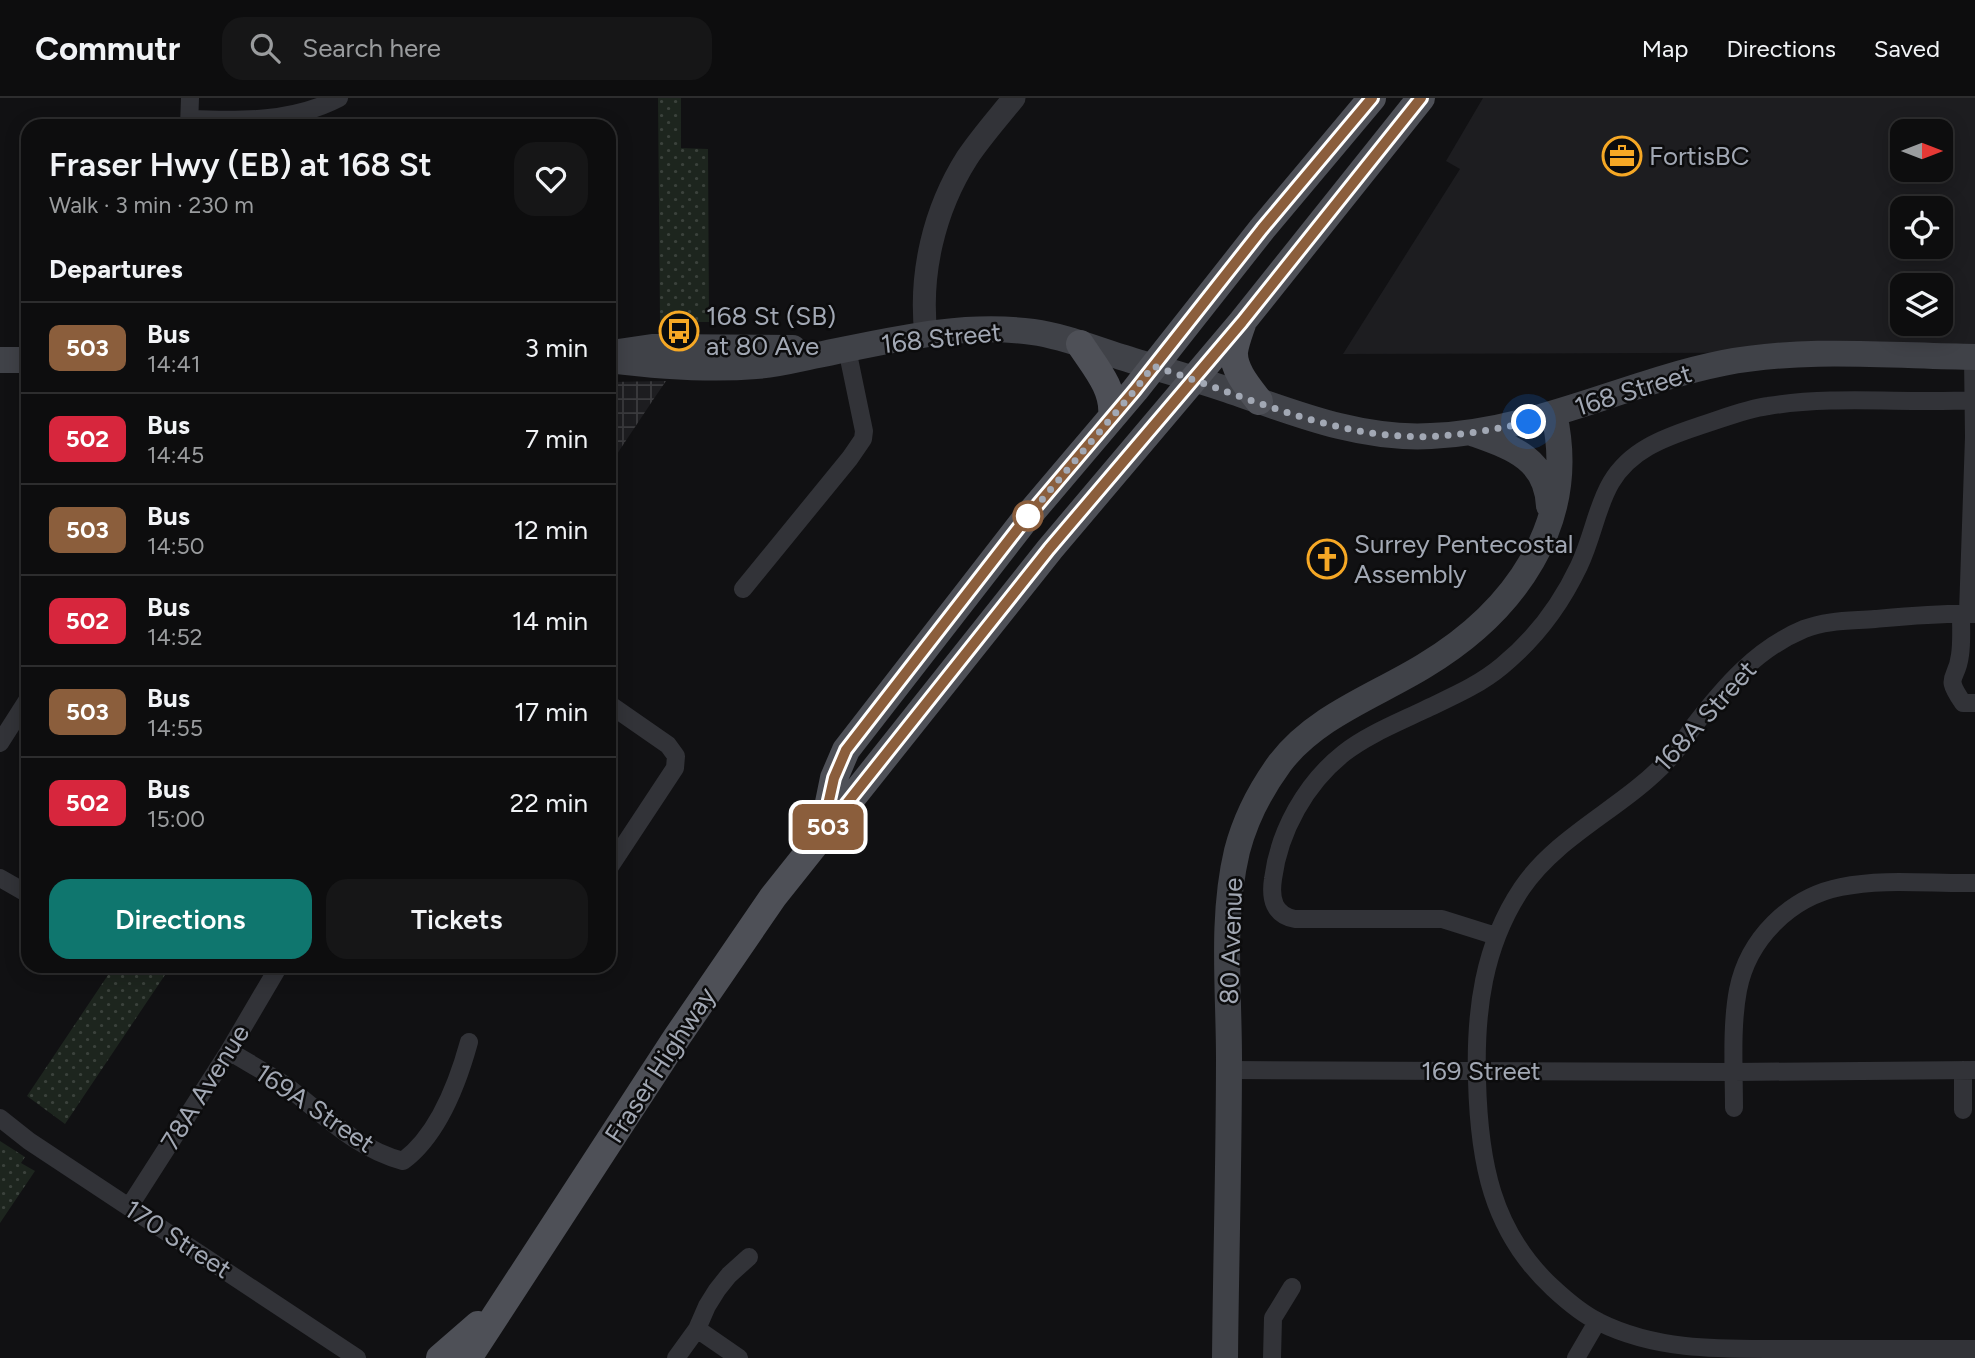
<!DOCTYPE html>
<html lang="en">
<head>
<meta charset="utf-8">
<style>
	:root { --surface:#0d0d0e; --page:#161617; --text:#f1f3f6; --muted:#9a9c9e; --line:#2d2d2e; --accent:#0f766e }
	body { margin:0; font-family:Figtree,sans-serif; background:var(--page); color:var(--text); height:100vh; display:flex; flex-direction:column; font-size:26px; white-space:nowrap }
	* { box-sizing:border-box; margin:0 }
	p { font-size:23px; color:var(--muted) }
	.icon { flex:none; width:38px; height:38px; fill:none; stroke:currentColor; stroke-width:2; stroke-linecap:round; stroke-linejoin:round }
	.map { position:relative; flex:1; overflow:hidden }
	.sheet { position:absolute; left:21px; top:21px; width:595px; height:854px; display:flex; flex-direction:column; background:var(--surface); border-radius:21px; box-shadow:0 4px 18px #0003,0 0 0 2px var(--line) }
	.sheet>* { flex:none }
	.badge { padding:0 14px; border-radius:10px; font-size:24px; line-height:46px }
	.needle { width:46px; rotate:90deg }
	.controls { position:absolute; left:1890px; top:21px; display:grid; gap:14px }
	.controls a { display:grid; place-items:center; width:63px; height:63px; border-radius:14px; background:var(--surface); box-shadow:0 4px 18px #0003,0 0 0 2px var(--line); font-size:35px }
	.you { position:absolute; width:35px; height:35px; margin:-18px; border:5px solid #fff; border-radius:50%; background:#1a73e8; box-shadow:0 0 0 10px #1a73e833 }
	.map>.badge { position:absolute; translate:-50% -50%; box-shadow:0 0 0 4px #fff }
	h2 { padding:0 28px; font-size:26px; line-height:63px }
	.round { display:grid; place-items:center; flex:none; width:74px; height:74px; border-radius:21px; background:var(--page) }
	.head { display:flex; align-items:center; justify-content:space-between; height:119px; padding:0 28px }
	h1 { font-size:33px; font-weight:600; line-height:52px }
	.primary-button { display:flex; gap:14px; margin-top:auto; padding:14px 28px }
	.primary-button a { flex:1; height:80px; border-radius:21px; background:var(--accent); color:#fff; font-size:28px; font-weight:600; line-height:80px; text-align:center }
	.primary-button a+a { background:var(--page); color:var(--text) }
	ul { padding:0; list-style:none }
	li { display:flex; align-items:center; gap:21px; height:91px; padding:0 28px; border-top:2px solid var(--line) }
	li div { flex:1 }
	li b { display:block; font-size:26px }
	li em { font-style:normal }
	li .badge { min-width:77px; font-weight:700; text-align:center }
	header { display:flex; align-items:center; gap:42px; box-sizing:border-box; height:98px; padding:0 35px; background:var(--surface); border-bottom:2px solid var(--line) }
	header strong { font-size:33px }
	nav { display:flex; gap:38px; margin-inline-start:auto; font-size:24px }
	.search { width:490px; height:63px; background:var(--page); display:flex; align-items:center; gap:18px; box-sizing:border-box; padding:0 24px; border-radius:21px; color:var(--muted); font-size:26px }
	.map>svg:first-child { display:block }
</style>
</head>
<body>
<header>
<strong>Commutr</strong>
<div class="search"><svg class="icon" aria-label="search" viewBox="0 0 24 24"><circle cx="10" cy="10" r="6"/><path d="M15 15l6 6"/></svg>Search here</div>
<nav><a>Map</a><a>Directions</a><a>Saved</a></nav>
</header>
<div class="map">
<svg width="1975" height="1260" viewBox="0 0 1975 1260">
	<defs>
		<pattern id="industrial-grid" width="8" height="8" patternUnits="userSpaceOnUse" patternTransform="scale(1.75)"><rect width="8" height="8" fill="#1d1d20"/><path d="M0 4h8M4 0v8" fill="none" stroke="#3b3b3e"/></pattern>
		<pattern id="grass-dots" width="8" height="8" patternUnits="userSpaceOnUse" patternTransform="scale(1.75)"><rect width="8" height="8" fill="#1d251e"/><path d="M2 2h.1M6 6h.1" fill="none" stroke="#3b423c" stroke-width="1.8" stroke-linecap="round"/></pattern>
	</defs>
	<rect width="100%" height="100%" fill="#111113"/>
	<path fill="#1d1d20" fill-rule="evenodd" d="M 1483,0 L 1975,0 L 1975,254 L 1343,256 L 1460,71 L 1446,63 ZM 1902,33 L 1941,33 L 1941,72 L 1902,72 ZM 1902,110 L 1941,110 L 1941,149 L 1902,149 ZM 1902,187 L 1941,187 L 1941,226 L 1902,226 Z"/>
	<path fill="url(#industrial-grid)" d="M 666,283 L 653,302 L 609,368 L 609,284 Z"/>
	<path fill="url(#grass-dots)" d="M 658,0 L 681,0 L 681,50 L 708,51 L 709,224 L 660,224 Z
		M 114,868 L 171,868 L 65,1026 L 27,998 Z
		M 0,1043 L 25,1059 L 21,1065 L 35,1073 L 0,1125 Z"/>
	<g fill="none" stroke-linecap="round" stroke-linejoin="round">
		<path stroke="#323338" stroke-width="18" d="M 190,21 C 240,23 293,24 339,0
			M 189,28 L 190,0
			M 743,491 L 850,360 L 863,341 L 864,333 L 847,251
			M 1968,515 L 1974,339 L 1973,259
			M 1961,516 C 1961,529 1962,544 1960,557 C 1957,584 1943,576 1963,605 L 1975,605
			M 1975,516 C 1941,515 1909,518 1875,521 C 1851,523 1827,522 1804,531 C 1756,551 1724,589 1693,629 C 1685,641 1677,653 1667,663 C 1623,710 1558,737 1522,790 C 1483,848 1475,914 1477,982 C 1479,1062 1491,1133 1553,1190 C 1567,1203 1582,1216 1599,1224 C 1665,1257 1739,1250 1810,1251 C 1865,1251 1920,1251 1975,1251
			M 609,606 L 668,647 L 676,658 L 675,670 L 609,770
			M 0,645 L 28,601
			M 0,780 L 28,796
			M 1496,838 L 1442,821 L 1295,821 C 1274,817 1270,801 1273,781 C 1279,733 1306,685 1344,655 C 1367,637 1397,625 1424,612 C 1451,599 1478,588 1502,568 C 1535,541 1560,508 1579,468 C 1601,421 1597,378 1648,349 C 1665,339 1684,333 1702,327 C 1724,320 1746,311 1768,308 C 1837,297 1906,306 1975,302
			M 229,953 C 247,964 267,975 285,987 C 323,1016 355,1050 403,1063 C 438,1037 458,984 469,944
			M 1229,972 L 1734,974 L 1975,972
			M 1963,972 L 1963,1012
			M 1734,1010 C 1734,972 1731,929 1738,892 C 1748,841 1790,799 1841,789 C 1884,780 1932,786 1975,785
			M 0,1020 L 29,1043 L 357,1260
			M 129,1109 L 229,953 L 279,868
			M 697,1231 L 739,1260
			M 676,1260 L 697,1231 L 707,1208 L 717,1192 L 729,1177 L 749,1159
			M 1272,1260 L 1273,1220 L 1292,1189
			M 1576,1260 L 1597,1224"/>
		<path stroke="#323338" stroke-width="23" d="M 926,237 C 919,176 934,112 967,60 C 981,39 998,20 1014,0"/>
		<path stroke="#404248" stroke-width="26" d="M 618,254 L 652,249 L 793,250
			M 0,262 L 28,262
			M 609,262 C 657,268 707,272 756,268 C 776,267 798,261 818,257 C 888,243 961,224 1033,234 C 1063,238 1092,250 1121,259 C 1156,270 1193,280 1228,292 C 1294,315 1360,342 1431,338 C 1534,334 1624,285 1723,265 C 1805,249 1892,258 1975,259
			M 1472,335 C 1511,349 1547,360 1549,408
			M 1225,1260 C 1226,1160 1229,1060 1229,960 C 1229,892 1221,820 1237,753 C 1245,722 1261,691 1280,665 C 1316,618 1375,598 1424,568 C 1514,514 1579,425 1554,316"/>
		<path stroke="#4e5057" stroke-width="28" d="M 1242,226 C 1239,235 1235,245 1234,254 C 1233,272 1249,290 1259,303
			M 1080,246 C 1095,269 1115,291 1112,318
			M 824,729 L 834,680 L 846,652 L 1023,424 L 1135,292 L 1262,131 L 1372,0
			M 440,1260 L 478,1227
			M 468,1260 L 677,939 L 773,799 L 1050,451 L 1242,224 L 1421,0"/>
	</g>
	<g fill="none" stroke-linecap="round" stroke-linejoin="round">
		<defs>
			<path id="line" d="M 1372,0 L 1262,131 L 1135,292 L 1023,424 L 846,652 L 834,680 L 821,738 L 1049,451 L 1242,224 L 1421,0"/>
		</defs>
		<use href="#line" stroke="#fff" stroke-width="16"/>
		<use href="#line" stroke="#8b5e3c" stroke-width="10"/>
		<path stroke="#a2a8b4" stroke-width="7" stroke-dasharray="0 12.6" d="M 1028,418 L 1023,424 L 1135,292 L 1153,268 C 1231,293 1320,334 1401,338 C 1444,341 1487,333 1529,324"/>
	</g>
	<defs>
		<symbol id="office-ring" viewBox="-11 -11 22 22"><circle r="9.5" fill="#0c0c0d" stroke="#f6a825" stroke-width="1.5"/><path d="M-6-3h4V-5.5h4V-3h4V5H-6ZM-1-4.5V-3h2v-1.5ZM-6 0V1H6V0Z" fill="#f6a825"/></symbol>
		<symbol id="bus-ring" viewBox="-11 -11 22 22"><circle r="9.5" fill="#0c0c0d" stroke="#f6a825" stroke-width="1.5"/><path d="M-5-6H5V4H4V6H2V4H-2V6H-4V4H-5ZM-3.5-4V0h7V-4ZM-3.5 1.2v1.5H-2V1.2ZM2 1.2v1.5H3.5V1.2Z" fill="#f6a825"/></symbol>
		<symbol id="church-ring" viewBox="-11 -11 22 22"><circle r="9.5" fill="#0c0c0d" stroke="#f6a825" stroke-width="1.5"/><path d="M-1.2-6h2.4v3.5h3.3v2.4h-3.3V6h-2.4V-.1h-3.3v-2.4h3.3Z" fill="#f6a825"/></symbol>
	</defs>
	<g fill-rule="evenodd">
		<use href="#office-ring" x="1600" y="36" width="44" height="44"/>
		<use href="#bus-ring" x="657" y="211" width="44" height="44"/>
		<use href="#church-ring" x="1305" y="439" width="44" height="44"/>
	</g>
	<circle fill="#fff" stroke="#8b5e3c" stroke-width="3.5" cx="1028" cy="418" r="14"/>
	<g text-anchor="middle" dominant-baseline="central" stroke-width="5" stroke-linejoin="round" paint-order="stroke">
		<g font-size="26" fill="#a2a8b4" stroke="#0c0c0d" text-anchor="start">
			<text x="1649" y="58">FortisBC</text>
			<text x="706" y="218">168 St (SB)<tspan x="706" dy="30">at 80 Ave</tspan></text>
			<text x="1354" y="446">Surrey Pentecostal<tspan x="1354" dy="30">Assembly</tspan></text>
		</g>
		<g font-size="26" fill="#a2a8b4" stroke="#0c0c0d">
			<text transform="translate(941 240) rotate(-6)">168 Street</text>
			<text transform="translate(1633 292) rotate(-17)">168 Street</text>
			<text transform="translate(1705 618) rotate(-48)">168A Street</text>
			<text transform="translate(1231 843) rotate(-88)">80 Avenue</text>
			<text transform="translate(660 967) rotate(-57)">Fraser Highway</text>
			<text x="1481" y="973">169 Street</text>
			<text transform="translate(205 989) rotate(-58)">78A Avenue</text>
			<text transform="translate(315 1010) rotate(34)">169A Street</text>
			<text transform="translate(178 1141) rotate(33)">170 Street</text>
		</g>
	</g>
</svg>
<div class="controls">
<a><svg class="needle" viewBox="-14 -14 28 28"><path d="M0-13l5 13h-10z" fill="#e53935"/><path d="M0 13l5-13h-10z" fill="#9a9c9e"/></svg></a>
<a><svg class="icon" aria-label="locate" viewBox="0 0 24 24"><circle cx="12" cy="12" r="6"/><path d="M12 2v4M12 18v4M2 12h4M18 12h4"/></svg></a>
<a><svg class="icon" aria-label="layers" viewBox="0 0 24 24"><path d="M12 4l9 5-9 5-9-5zM3 14l9 5 9-5"/></svg></a>
</div>
<div class="you" style="left:1529px;top:324px"></div>
<b class="badge" style="left:828px;top:729px;background:#8b5e3c;color:#fff">503</b>
<section class="sheet">
<div class="head"><div><h1>Fraser Hwy (EB) at 168 St</h1><p>Walk · 3 min · 230 m</p></div><a class="round"><svg class="icon" aria-label="heart" viewBox="0 0 24 24"><path d="M12 20l-8-8c-3-5 5-10 8-4 3-6 11-1 8 4z"/></svg></a></div>
<h2>Departures</h2>
<ul>
<li><span class="badge" style="background:#8b5e3c;color:#fff">503</span><div><b>Bus</b><p>14:41</p></div><em>3 min</em></li>
<li><span class="badge" style="background:#d7263d;color:#fff">502</span><div><b>Bus</b><p>14:45</p></div><em>7 min</em></li>
<li><span class="badge" style="background:#8b5e3c;color:#fff">503</span><div><b>Bus</b><p>14:50</p></div><em>12 min</em></li>
<li><span class="badge" style="background:#d7263d;color:#fff">502</span><div><b>Bus</b><p>14:52</p></div><em>14 min</em></li>
<li><span class="badge" style="background:#8b5e3c;color:#fff">503</span><div><b>Bus</b><p>14:55</p></div><em>17 min</em></li>
<li><span class="badge" style="background:#d7263d;color:#fff">502</span><div><b>Bus</b><p>15:00</p></div><em>22 min</em></li>
</ul>
<div class="primary-button"><a>Directions</a><a>Tickets</a></div>
</section>
</div>
</body>
</html>
